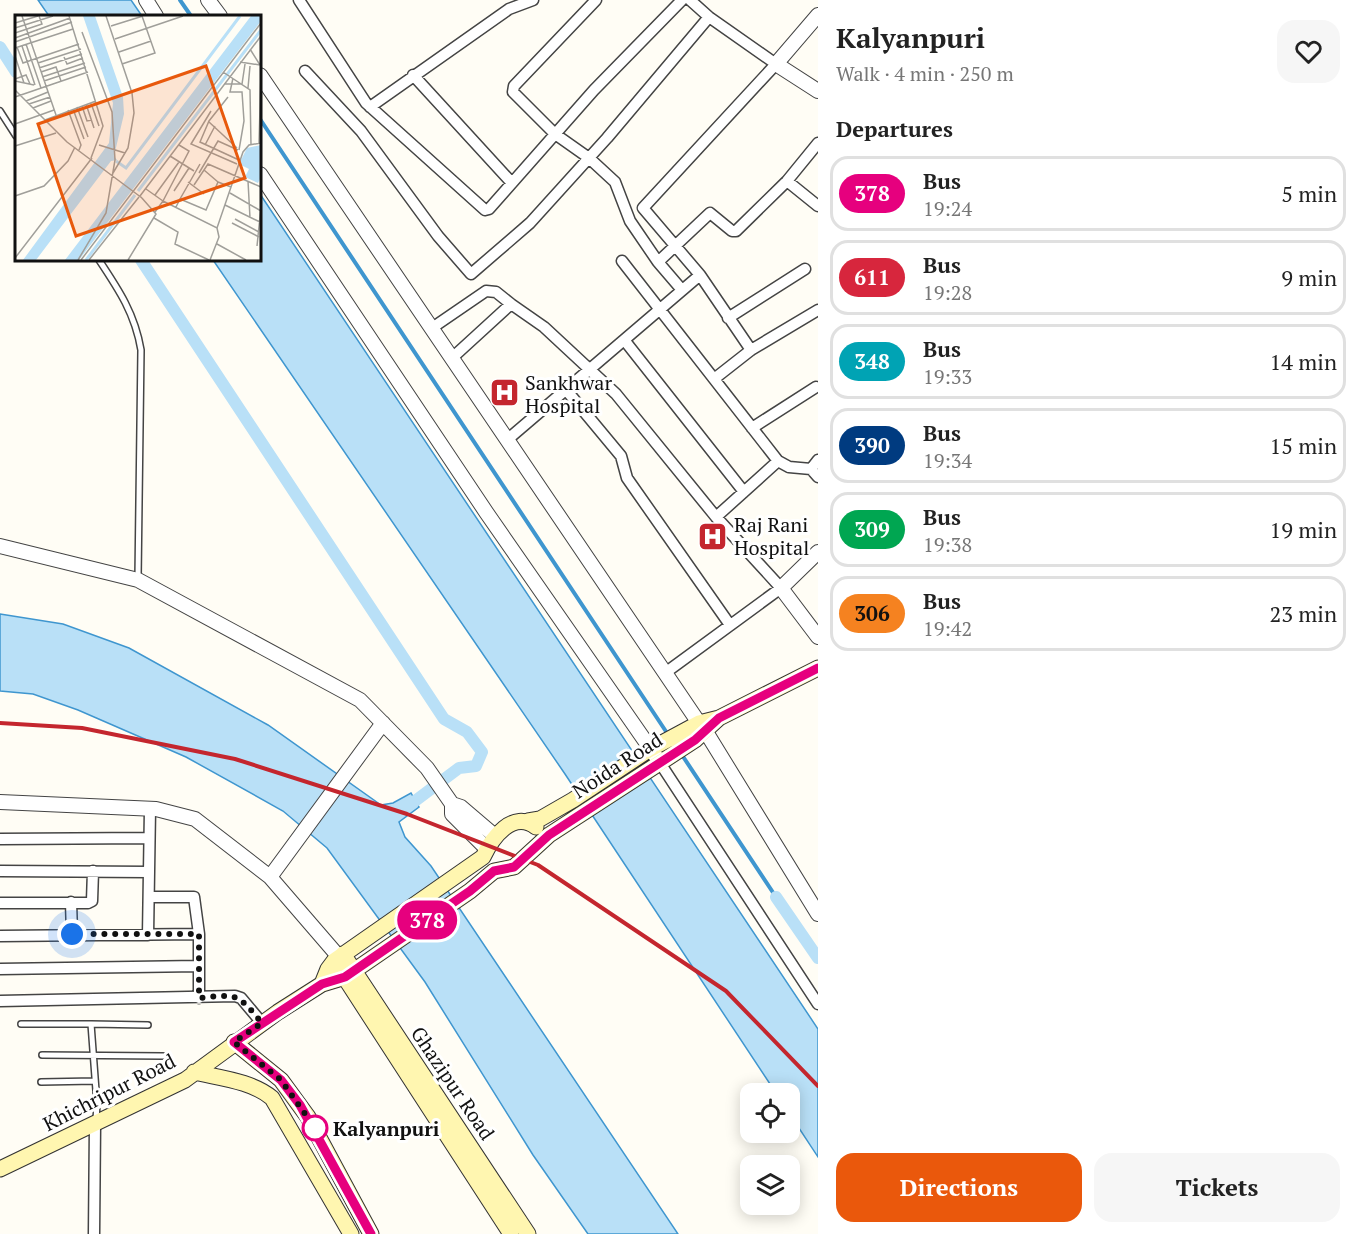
<!DOCTYPE html>
<html lang="en">
<head>
<meta charset="utf-8">
<style>
	:root { --surface:#fff; --page:#f6f6f6; --text:#222; --muted:#767676; --line:#e0e0e0; --accent:#ea580c }
	body { margin:0; font-family:"PT Serif",serif; background:var(--page); color:var(--text); height:100vh; display:flex; flex-direction:column; font-size:22px; white-space:nowrap }
	* { box-sizing:border-box; margin:0 }
	p { font-size:20px; color:var(--muted) }
	.icon { flex:none; width:33px; height:33px; fill:none; stroke:currentColor; stroke-width:2; stroke-linecap:round; stroke-linejoin:round }
	.map { position:relative; flex:1; overflow:hidden }
	.drawer { display:flex; flex-direction:column; background:var(--surface); width:540px }
	.drawer>* { flex:none }
	.badge { padding:0 12px; border-radius:20px; font-size:21px; line-height:39px }
	.fabs { position:absolute; left:740px; top:1083px; display:grid; gap:12px }
	.fabs a { display:grid; place-items:center; width:60px; height:60px; border-radius:12px; background:var(--surface); box-shadow:0 3px 15px #0003; font-size:30px }
	.you { position:absolute; width:30px; height:30px; margin:-15px; border:4px solid #fff; border-radius:50%; background:#1a73e8; box-shadow:0 0 0 9px #1a73e833 }
	.map>.badge { position:absolute; translate:-50% -50%; box-shadow:0 0 0 3px #fff }
	h2 { padding:0 18px; font-size:22px; line-height:54px }
	.round { display:grid; place-items:center; flex:none; width:63px; height:63px; border-radius:18px; background:var(--page) }
	.summary { display:flex; align-items:center; justify-content:space-between; height:102px; padding:0 18px }
	h1 { font-size:28px; font-weight:600; line-height:45px }
	.primary-button { display:flex; gap:12px; margin-top:auto; padding:12px 18px }
	.primary-button a { flex:1; height:69px; border-radius:18px; background:var(--accent); color:#fff; font-size:24px; font-weight:600; line-height:69px; text-align:center }
	.primary-button a+a { background:var(--page); color:var(--text) }
	ul { padding:0; list-style:none }
	li { display:flex; align-items:center; gap:18px; height:75px; margin:0 12px 9px; padding:0 6px; border:3px solid var(--line); border-radius:18px }
	li div { flex:1 }
	li b { display:block; font-size:22px }
	li em { font-style:normal }
	li .badge { min-width:66px; font-weight:700; text-align:center }
	main { display:flex; flex:1; min-height:0 }
	.map>svg:first-child { display:block }
</style>
</head>
<body>
<main>
<div class="map">
<svg width="818" height="1234" viewBox="0 0 818 1234">
	<rect width="100%" height="100%" fill="#fffdf5"/>
	<path fill="#b9e0f7" stroke="#3f96cf" stroke-width="1.5" d="M 38,0 L 131,0 L 142,16 L 49,16 Z
		M 260,194 L 818,1029 L 818,1157 L 789,1113 L 789,1094 L 776,1093 L 565,774 L 213,260 L 260,260 Z
		M 0,614 L 63,624 L 129,648 L 268,725 L 381,805 L 393,803 L 411,793 L 419,807 L 399,822 L 405,837 L 431,866 L 678,1234 L 588,1234 L 533,1155 L 425,982 L 327,848 L 283,811 L 186,757 L 78,710 L 33,694 L 0,691 Z"/>
	<g fill="none" stroke-linecap="round" stroke-linejoin="round">
		<path stroke="#3f96cf" stroke-width="4" d="M 180,0 L 191,16
			M 260,119 L 669,736
			M 682,755 L 776,897"/>
		<path stroke="#b9e0f7" stroke-width="12" d="M 0,47 L 16,72
			M 141,260 L 444,719 L 467,732 L 482,752 L 476,766 L 459,768 L 415,801
			M 776,897 L 818,958"/>
		<defs>
			<path id="service" d="M 0,111 L 16,136
				M 99,260 C 119,290 135,314 141,350 L 138,578
				M 21,1024 L 91,1024 L 97,1104 L 96,1120
				M 91,1024 L 148,1025
				M 42,1055 L 163,1056
				M 41,1082 L 95,1081"/>
			<path id="minor" d="M 299,0 L 366,103 L 485,210 L 489,209 L 594,90 L 682,0
				M 596,0 L 514,86 L 513,92 L 555,134 L 589,158 L 615,182 L 630,221 L 658,262 L 682,290
				M 690,0 L 709,17 L 776,64 L 643,208 L 700,275 L 751,350
				M 305,71 L 361,131 L 438,236 L 471,274 L 530,223 L 607,138 L 709,17
				M 413,75 L 512,183
				M 370,107 L 509,9 L 533,0
				M 818,143 L 787,181 L 818,206
				M 622,261 L 778,461 L 789,467 L 811,469
				M 658,262 L 710,213 L 732,231 L 736,231 L 787,181
				M 728,318 L 805,269
				M 432,328 L 486,291 L 496,292 L 511,304
				M 625,341 L 744,492
				M 452,358 L 511,304 L 544,327 L 616,394 L 716,517 L 781,588 L 665,673
				M 714,379 L 751,350 L 818,310
				M 567,391 L 621,456 L 627,478 L 730,625
				M 752,428 L 816,387
				M 507,440 L 700,275
				M 818,460 L 811,469 L 818,477
				M 716,517 L 778,461
				M 660,763 L 818,1004
				M 0,839 L 149,838
				M 0,871 L 149,872
				M 149,897 L 194,897 L 199,934 L 199,998
				M 71,902 L 72,934
				M 0,903 L 88,903 L 92,901 L 93,871
				M 148,935 L 150,809
				M 0,936 L 199,934
				M 0,969 L 198,966
				M 0,1001 L 235,996 L 241,998 L 262,1023
				M 94,1234 L 95,1124"/>
			<path id="tertiary" d="M 146,0 L 156,16
				M 208,0 L 220,16
				M 818,15 L 776,64 L 818,91
				M 260,75 L 699,723
				M 260,174 L 486,512 L 657,758
				M 0,546 L 138,580 L 360,700 L 427,768 L 452,804 L 461,807 L 495,836
				M 818,552 L 781,588 L 818,637
				M 706,732 L 818,914
				M 0,802 L 156,809 L 195,819 L 270,877 L 339,957
				M 452,804 L 452,814 L 487,849
				M 270,877 L 383,723"/>
			<path id="secondary" d="M 528,821 L 540,819 L 573,800 L 647,751 L 699,723 L 719,718 L 818,668
				M 343,954 L 528,1234
				M 334,961 L 511,1234
				M 322,984 L 328,969 L 334,961 L 483,857 C 492,838 513,809 536,827
				M 234,1042 L 281,1080 L 308,1117 L 371,1234
				M 194,1072 C 219,1078 252,1081 272,1098 L 351,1234
				M 0,1169 L 185,1080 L 278,1012 L 322,984 L 345,977 L 470,891 L 494,871 L 514,867 L 549,835 L 695,740 L 719,718"/>
		</defs>
		<use href="#service" stroke="#444" stroke-width="8"/>
		<use href="#minor" stroke="#444" stroke-width="13"/>
		<use href="#tertiary" stroke="#444" stroke-width="16"/>
		<use href="#secondary" stroke="#333" stroke-width="17"/>
		<use href="#service" stroke="#fff" stroke-width="5"/>
		<use href="#minor" stroke="#fff" stroke-width="10"/>
		<use href="#tertiary" stroke="#fff" stroke-width="14"/>
		<use href="#secondary" stroke="#fff6b0" stroke-width="15"/>
		<path stroke="#c4262e" stroke-width="4" d="M 0,723 L 82,728 L 235,759 L 407,814 L 538,865 L 726,991 L 818,1086"/>
	</g>
	<g fill="none" stroke-linecap="round" stroke-linejoin="round">
		<defs>
			<path id="line" d="M 371,1234 L 300,1105 L 281,1080 L 234,1042 L 322,984 L 345,977 L 470,891 L 494,871 L 514,867 L 549,835 L 695,740 L 719,718 L 818,668"/>
		</defs>
		<use href="#line" stroke="#fff" stroke-width="14"/>
		<use href="#line" stroke="#e6007e" stroke-width="9"/>
		<path stroke="#111" stroke-width="6" stroke-dasharray="0 10.8" d="M 72,934 L 199,934 L 199,998 C 238,994 237,993 262,1023 L 234,1042 L 281,1080 L 315,1128"/>
	</g>
	<defs>
		<symbol id="hospital-square" viewBox="-11 -11 22 22"><rect x="-9" y="-9" width="18" height="18" rx="4" fill="#c4262e" stroke="#fff"/><path d="M-5-5h3v3.5h4V-5h3V5h-3V1.5h-4V5h-3Z" fill="#fff"/></symbol>
	</defs>
	<g fill-rule="evenodd">
		<use href="#hospital-square" x="488" y="376" width="33" height="33"/>
		<use href="#hospital-square" x="696" y="520" width="33" height="33"/>
	</g>
	<circle fill="#fff" stroke="#e6007e" stroke-width="3" cx="315" cy="1128" r="12"/>
	<g text-anchor="middle" dominant-baseline="central" stroke-width="6" stroke-linejoin="round" paint-order="stroke">
		<g font-size="20" fill="#111" stroke="#fff" text-anchor="start">
			<text x="525" y="382">Sankhwar<tspan x="525" dy="23">Hospital</tspan></text>
			<text x="734" y="524">Raj Rani<tspan x="734" dy="23">Hospital</tspan></text>
		</g>
		<g font-size="20" fill="#111" stroke="#fff">
			<text transform="translate(617 765) rotate(-33)">Noida Road</text>
			<text transform="translate(453 1083) rotate(56)">Ghazipur Road</text>
			<text transform="translate(109 1092) rotate(-27)">Khichripur Road</text>
		</g>
		<g font-size="20" font-weight="bold" fill="#111" stroke="#fff" text-anchor="start">
			<text x="333" y="1128">Kalyanpuri</text>
		</g>
	</g>
	<g transform="translate(15 15)">
		<rect width="246" height="246" fill="#fffdf5"/>
		<path d="M 68,1 L 80,1 L 108,82 L 109,99 L 99,141 L 102,145 L 96,146 L 21,245 L 8,245 L 94,128 L 98,88 ZM 236,1 L 246,1 L 246,6 L 64,245 L 50,245 ZM 246,130 L 246,162 L 243,168 L 230,162 L 234,154 L 224,149 L 232,133 Z" fill="#b9e0f7"/>
		<path fill="none" stroke="#b9e0f7" stroke-width="3" d="M 101,146 L 111,153 L 225,1M 123,176 L 246,15M 105,200 L 120,180M 71,245 L 105,200"/>
		<path fill="none" stroke="#a09f9a" stroke-width="1.5" d="M 7,1 L 41,100M 54,1 L 88,111 L 76,143M 91,1 L 117,78 L 119,98 L 113,133 L 98,158M 0,8 L 23,1M 96,11 L 128,1M 0,13 L 38,1M 0,18 L 27,9 L 24,1M 0,23 L 55,3M 100,24 L 168,1M 0,27 L 57,7M 11,29 L 26,73M 7,31 L 20,70M 2,32 L 8,48 L 64,29M 0,33 L 58,14M 235,34 L 245,50M 104,37 L 136,26M 0,41 L 9,68M 49,42 L 52,49 L 68,43M 225,47 L 245,50M 23,48 L 66,34M 107,49 L 140,38 L 127,1M 24,53 L 67,39M 26,57 L 41,52 L 46,66M 208,57 L 235,75 L 236,130M 27,62 L 70,48M 218,63 L 215,77 L 227,77 L 229,106 L 224,135M 0,64 L 11,60 L 15,69M 0,66 L 19,70M 29,66 L 71,52M 209,69 L 227,69 L 230,49M 233,73 L 235,51M 0,75 L 52,127 L 127,183M 0,82 L 73,57M 213,82 L 194,106 L 185,127 L 224,145M 11,86 L 33,77M 76,88 L 84,111M 14,89 L 35,82M 71,89 L 79,113M 67,91 L 72,106 L 77,105M 62,92 L 73,122M 18,93 L 36,86M 58,94 L 69,124M 53,95 L 66,130 L 64,135M 196,96 L 176,129 L 222,149M 30,105 L 81,86M 194,107 L 222,133M 0,109 L 39,95M 244,128 L 246,58M 84,130 L 110,138M 190,130 L 200,111M 0,131 L 41,118M 155,141 L 179,156M 189,155 L 203,167M 184,158 L 203,126 L 223,135M 233,166 L 235,203M 173,167 L 189,179M 179,170 L 193,149 L 246,172M 131,174 L 148,186 L 174,136 L 164,130M 159,176 L 174,153M 215,178 L 246,196M 140,180 L 164,147M 0,181 L 29,171 L 53,146 L 60,132M 125,181 L 246,21M 165,184 L 185,149M 210,190 L 245,207M 161,192 L 165,184 L 191,195 L 203,167 L 216,172M 140,197 L 148,186 L 202,213 L 228,137 L 234,130 L 246,128M 139,203 L 163,217 L 160,229 L 194,245M 220,204 L 244,217M 217,208 L 244,222M 202,229 L 231,245M 242,231 L 246,192M 0,243 L 77,143M 63,245 L 91,198 L 100,145 L 97,97 L 67,17M 66,245 L 246,8M 74,245 L 124,182M 113,245 L 141,199 L 126,182M 195,245 L 204,222 L 202,213"/>
		<path fill="#e8590c" fill-opacity="0.15" stroke="#e8590c" stroke-width="3" d="M 191,51 L 230,163 L 61,221 L 23,109 Z"/>
		<rect width="246" height="246" fill="none" stroke="#111" stroke-width="3"/>
	</g>
</svg>
<div class="fabs">
<a><svg class="icon" aria-label="locate" viewBox="0 0 24 24"><circle cx="12" cy="12" r="6"/><path d="M12 2v4M12 18v4M2 12h4M18 12h4"/></svg></a>
<a><svg class="icon" aria-label="layers" viewBox="0 0 24 24"><path d="M12 4l9 5-9 5-9-5zM3 14l9 5 9-5"/></svg></a>
</div>
<div class="you" style="left:72px;top:934px"></div>
<b class="badge" style="left:427px;top:920px;background:#e6007e;color:#fff">378</b>
</div>
<section class="drawer">
<div class="summary"><div><h1>Kalyanpuri</h1><p>Walk · 4 min · 250 m</p></div><a class="round"><svg class="icon" aria-label="heart" viewBox="0 0 24 24"><path d="M12 20l-8-8c-3-5 5-10 8-4 3-6 11-1 8 4z"/></svg></a></div>
<h2>Departures</h2>
<ul>
<li><span class="badge" style="background:#e6007e;color:#fff">378</span><div><b>Bus</b><p>19:24</p></div><em>5 min</em></li>
<li><span class="badge" style="background:#d7263d;color:#fff">611</span><div><b>Bus</b><p>19:28</p></div><em>9 min</em></li>
<li><span class="badge" style="background:#00a3b4;color:#fff">348</span><div><b>Bus</b><p>19:33</p></div><em>14 min</em></li>
<li><span class="badge" style="background:#003b80;color:#fff">390</span><div><b>Bus</b><p>19:34</p></div><em>15 min</em></li>
<li><span class="badge" style="background:#00a651;color:#fff">309</span><div><b>Bus</b><p>19:38</p></div><em>19 min</em></li>
<li><span class="badge" style="background:#f58220;color:#111">306</span><div><b>Bus</b><p>19:42</p></div><em>23 min</em></li>
</ul>
<div class="primary-button"><a>Directions</a><a>Tickets</a></div>
</section>
</main>
</body>
</html>
